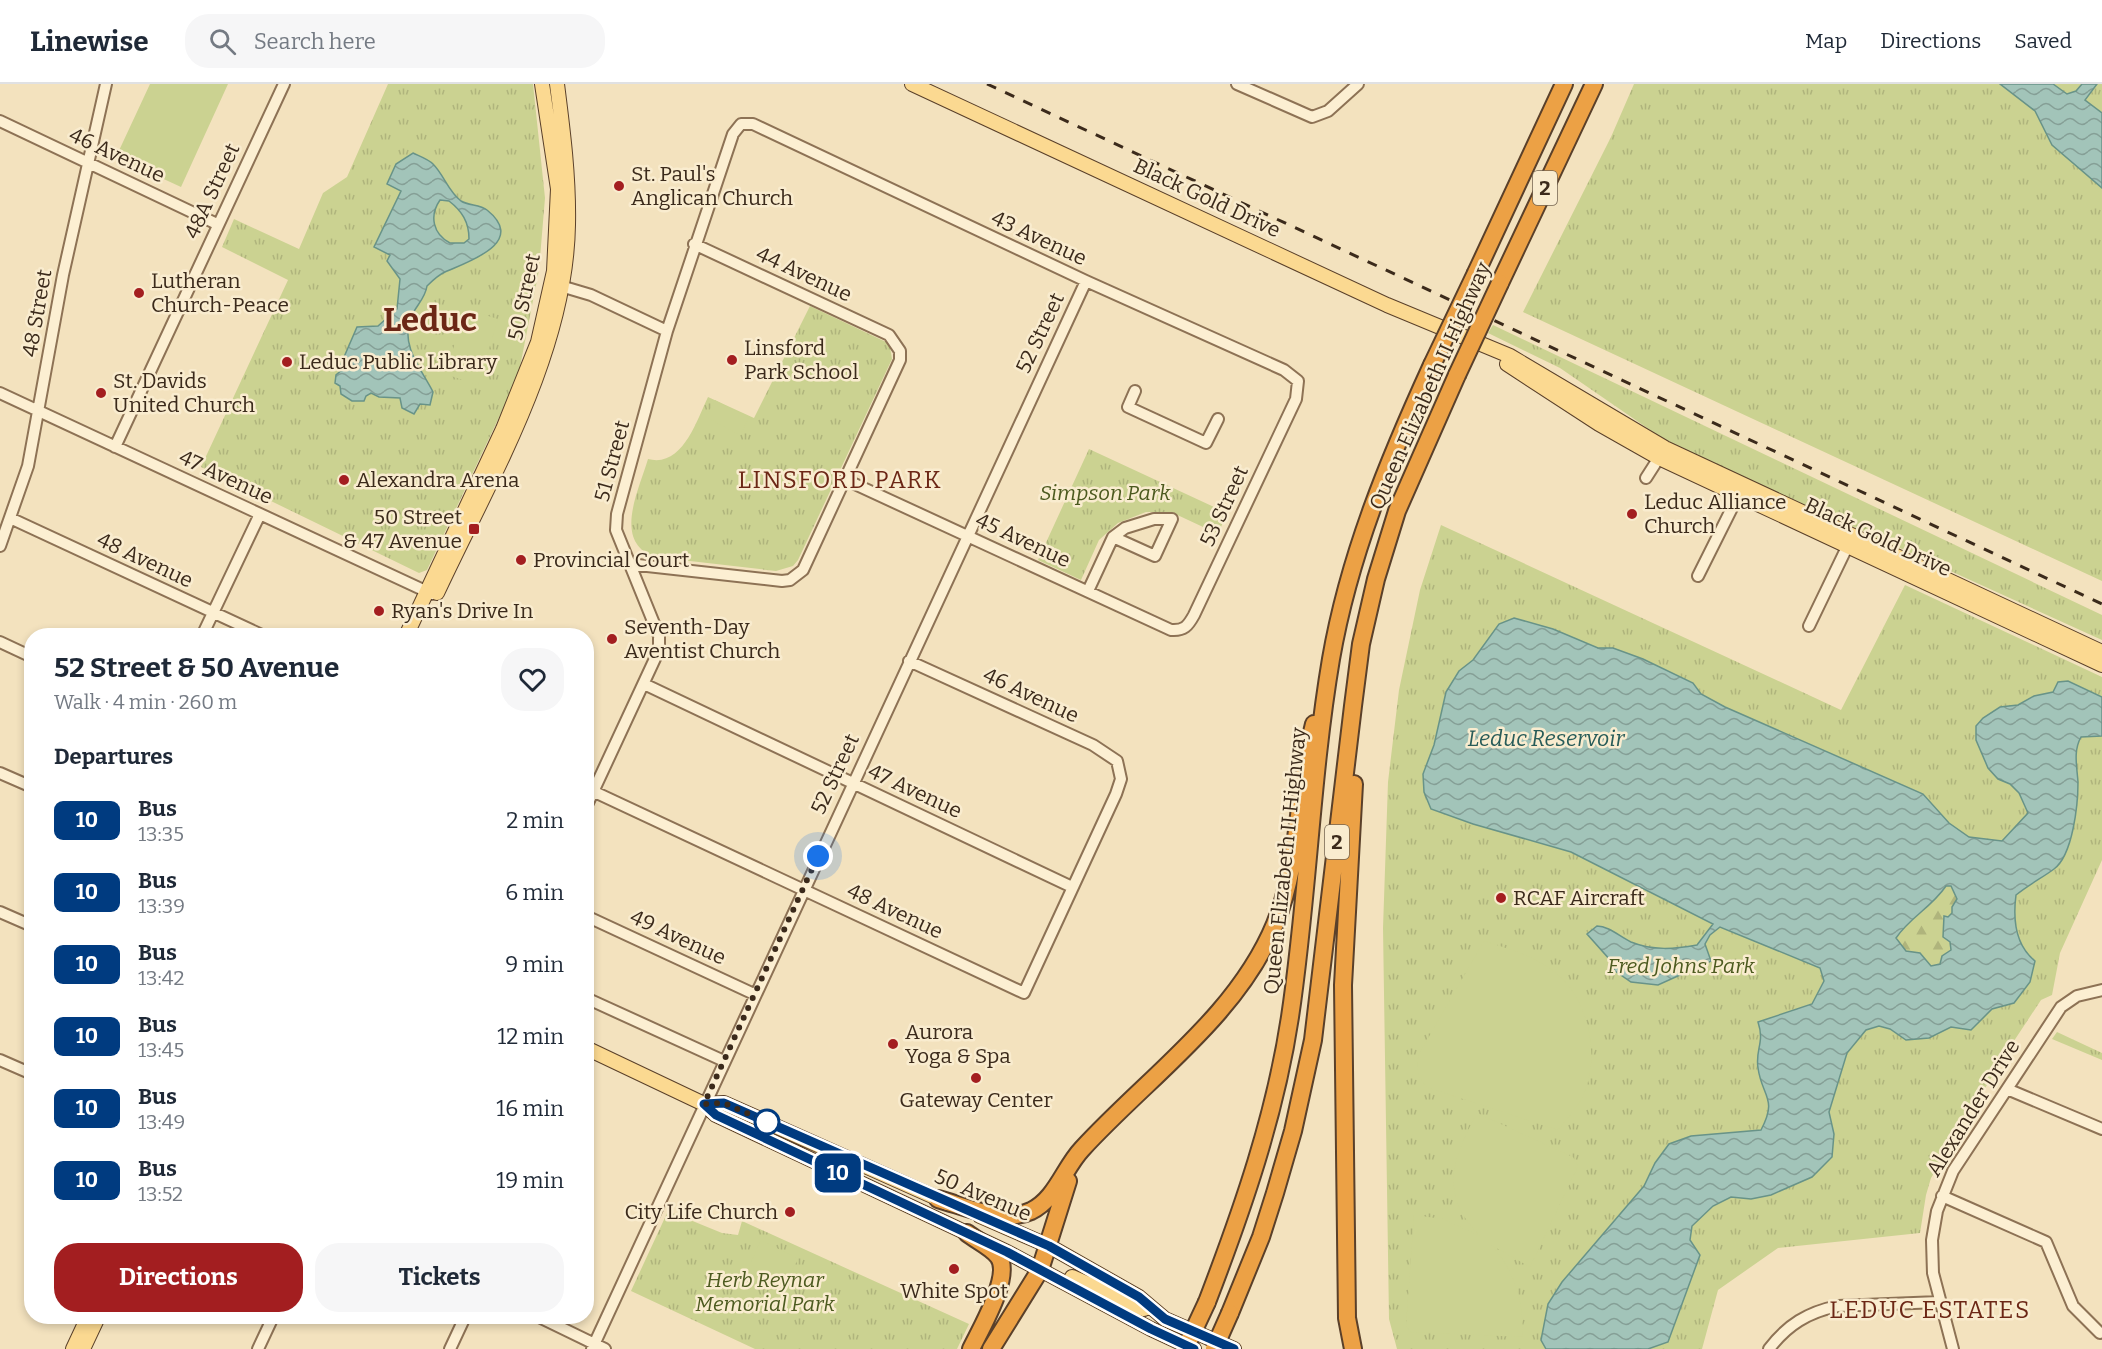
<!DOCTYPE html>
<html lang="en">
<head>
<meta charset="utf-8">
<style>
	:root { --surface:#fff; --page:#f6f6f7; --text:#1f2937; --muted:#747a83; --line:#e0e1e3; --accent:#a31e20 }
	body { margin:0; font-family:Bitter,serif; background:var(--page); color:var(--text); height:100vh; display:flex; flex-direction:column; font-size:22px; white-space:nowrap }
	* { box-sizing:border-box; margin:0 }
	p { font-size:20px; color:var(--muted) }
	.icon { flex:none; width:33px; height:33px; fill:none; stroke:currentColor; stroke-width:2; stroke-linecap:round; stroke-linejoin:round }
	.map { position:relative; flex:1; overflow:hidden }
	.sheet { position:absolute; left:24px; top:544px; width:570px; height:696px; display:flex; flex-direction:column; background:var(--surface); border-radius:24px; box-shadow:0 3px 9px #0003 }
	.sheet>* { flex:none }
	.badge { padding:0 12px; border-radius:9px; font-size:21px; line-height:39px }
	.you { position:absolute; width:30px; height:30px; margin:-15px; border:4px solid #fff; border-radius:50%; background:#1a73e8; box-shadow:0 0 0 9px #1a73e833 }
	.map>.badge { position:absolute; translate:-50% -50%; box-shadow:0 0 0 3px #fff }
	h2 { padding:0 30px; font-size:22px; line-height:54px }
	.round { display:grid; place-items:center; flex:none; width:63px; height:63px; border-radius:24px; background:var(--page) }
	.head { display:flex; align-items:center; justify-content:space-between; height:102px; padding:0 30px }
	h1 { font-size:28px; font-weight:700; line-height:45px }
	.action { display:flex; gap:12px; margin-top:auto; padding:12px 30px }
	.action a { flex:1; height:69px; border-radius:24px; background:var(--accent); color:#fff; font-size:24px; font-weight:700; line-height:69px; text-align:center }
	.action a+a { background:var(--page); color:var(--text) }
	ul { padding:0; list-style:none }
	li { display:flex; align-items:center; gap:18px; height:72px; padding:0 30px }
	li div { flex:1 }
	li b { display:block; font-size:22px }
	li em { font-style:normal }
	li .badge { min-width:66px; font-weight:700; text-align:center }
	header { display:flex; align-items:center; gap:36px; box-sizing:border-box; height:84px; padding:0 30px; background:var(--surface); border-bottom:2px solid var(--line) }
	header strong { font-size:28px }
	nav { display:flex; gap:33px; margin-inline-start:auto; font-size:21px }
	.search { width:420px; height:54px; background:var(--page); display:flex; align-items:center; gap:15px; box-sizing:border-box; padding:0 21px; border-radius:24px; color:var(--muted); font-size:22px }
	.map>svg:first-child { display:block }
</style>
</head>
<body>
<header>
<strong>Linewise</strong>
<div class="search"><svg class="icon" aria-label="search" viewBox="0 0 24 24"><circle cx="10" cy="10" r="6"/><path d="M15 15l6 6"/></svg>Search here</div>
<nav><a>Map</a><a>Directions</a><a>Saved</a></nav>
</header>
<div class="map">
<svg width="2102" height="1265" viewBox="0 0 2102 1265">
	<defs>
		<pattern id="grass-tufts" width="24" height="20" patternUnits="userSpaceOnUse" patternTransform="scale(1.5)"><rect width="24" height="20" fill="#cbd291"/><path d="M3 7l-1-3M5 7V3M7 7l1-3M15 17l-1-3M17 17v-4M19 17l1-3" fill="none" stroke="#afb47c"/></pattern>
		<pattern id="forest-firs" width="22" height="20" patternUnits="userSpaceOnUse" patternTransform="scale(1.5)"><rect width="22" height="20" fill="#cbd291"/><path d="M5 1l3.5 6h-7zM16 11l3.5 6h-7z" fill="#afb47c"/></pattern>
		<pattern id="water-waves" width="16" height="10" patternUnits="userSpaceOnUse" patternTransform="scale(1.5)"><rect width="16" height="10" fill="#a2c4b9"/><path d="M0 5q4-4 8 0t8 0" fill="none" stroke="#859f96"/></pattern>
	</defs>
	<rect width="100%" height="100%" fill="#f3e2be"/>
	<path fill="url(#grass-tufts)" d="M 388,0 L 533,0 L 545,114 L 539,186 L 518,293 L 427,486 L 419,489 L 201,383 L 288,196 L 222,163 L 234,135 L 299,165 L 323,109 L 347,93 Z
		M 1634,0 L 2102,0 L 2102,497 L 1523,228 L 1611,53 Z
		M 810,222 L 886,258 L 890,263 L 892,275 L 798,476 L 793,482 L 776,487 L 655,473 C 612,458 639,406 648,375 C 682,384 696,338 708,313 L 754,334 Z
		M 1493,241 L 2102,531 L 2102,556 L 1669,359 L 1560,284 L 1488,249 Z
		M 1089,365 L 1227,429 L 1218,450 L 1171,428 L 1146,428 L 1118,439 L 1099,456 L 1081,496 L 1038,476 Z
		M 1441,441 L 1841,626 L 1905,501 L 2102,593 L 2102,776 L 2060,869 L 2052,911 L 2041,916 L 2008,966 L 1931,1094 L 1926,1111 L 1920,1149 L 1778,1164 L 1718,1206 L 1702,1265 L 1397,1265 L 1389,1235 L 1383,844 L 1388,698 L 1399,606 L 1420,506 Z
		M 2057,948 L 2102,969 L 2102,976 L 2052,955 Z
		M 668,1127 L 722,1149 L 738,1151 L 742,1137 L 969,1240 L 957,1265 L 755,1265 L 631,1207 Z"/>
	<path fill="url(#forest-firs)" d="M 1946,802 L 1951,802 L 1957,815 L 1952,829 L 1945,832 L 1951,866 L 1940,880 L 1931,882 L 1920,869 L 1906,867 L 1896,854 C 1910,833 1931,823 1946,802 Z"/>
	<path fill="#cbd291" d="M 150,0 L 228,0 L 181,103 L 116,73 Z
		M 466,225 L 498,235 L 478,301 L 445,290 Z
		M 715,316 L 749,334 L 740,351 L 706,333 Z
		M 1484,857 C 1506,864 1529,870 1548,883 C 1589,909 1603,974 1581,1016 C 1575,1026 1566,1036 1558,1046 L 1429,1004 C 1417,994 1415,986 1419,970 Z
		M 1477,1029 L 1573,1073 L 1578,1082 L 1530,1183 L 1491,1161 C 1516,1188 1523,1217 1523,1253 L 1411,1248 L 1406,1242 L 1414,1131 L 1443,1135 L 1480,1152 C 1439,1111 1452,1075 1477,1029 Z
		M 761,1156 L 798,1175 L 786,1198 L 750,1180 Z"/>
	<path fill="url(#water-waves)" stroke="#689388" stroke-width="1.5" fill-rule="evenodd" d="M 2000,0 L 2053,0 L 2067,10 L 2076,7 L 2082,0 L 2097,0 L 2085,16 L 2102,29 L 2102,104 L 2052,61 L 2035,27 Z
		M 413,69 C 419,72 428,75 433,80 C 444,91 448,107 461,117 C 469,122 480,120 487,126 C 528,159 467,178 445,188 C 438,191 432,197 427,202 C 425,216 414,223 410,236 C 401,263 422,286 433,308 L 430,321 L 420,320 L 414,330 L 402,324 L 400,314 L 379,313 L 371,309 L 366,312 L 364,317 L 352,317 L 341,310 L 340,302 L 335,299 L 336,291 L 343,285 L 341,280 L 357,243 L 378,242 L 397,225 L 400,195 L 387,177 L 390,171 L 374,163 L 401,107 L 387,100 L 396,80 ZM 440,116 L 449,117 C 462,127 469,138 469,155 L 464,159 L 450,159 C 433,150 429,132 440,116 Z
		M 1514,534 L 1553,545 L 1598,564 L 1613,564 L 1643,575 L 1693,599 L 1701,610 L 1725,623 L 1923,710 L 1949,739 L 1969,753 L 2002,757 L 2028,729 L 2019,709 L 2010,700 L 1998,695 L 1988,684 L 1976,656 L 1976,642 L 1983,634 L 2000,623 L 2018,621 L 2034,612 L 2053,608 L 2058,598 L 2068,597 L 2102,613 L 2102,652 L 2081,653 C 2073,667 2077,683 2078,698 C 2078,720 2073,771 2054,785 C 2042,794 2028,801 2016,811 C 2013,834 2015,861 2035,877 L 2030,898 L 2014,919 L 1992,925 L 1971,946 L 1951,943 L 1929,954 L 1906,956 L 1890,945 L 1879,942 L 1866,946 L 1847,969 L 1829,1028 L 1834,1050 L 1832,1073 L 1812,1093 L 1771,1111 L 1751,1115 L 1731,1113 L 1713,1122 L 1692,1142 L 1690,1156 L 1700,1171 L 1668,1258 L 1648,1265 L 1546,1265 L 1541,1256 L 1548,1220 L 1562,1198 L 1644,1102 L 1655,1079 L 1669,1060 L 1691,1052 L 1761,1046 C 1778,1014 1762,1013 1758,984 C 1755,965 1765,959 1758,938 L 1812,920 L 1824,897 L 1820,884 L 1720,843 L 1710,851 L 1705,860 L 1711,877 L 1658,901 L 1631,898 L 1615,887 L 1611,877 L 1587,850 L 1597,842 C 1609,842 1620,853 1631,858 C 1653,867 1675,865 1697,861 L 1713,840 L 1571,768 L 1473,740 L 1431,725 L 1424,708 L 1423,690 L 1434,661 L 1446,608 L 1459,587 L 1473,576 L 1499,540 ZM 1946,802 L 1951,802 L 1957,815 L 1952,823 L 1952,829 L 1948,833 L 1944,832 L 1943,853 L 1950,858 L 1951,866 L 1942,872 L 1940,880 L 1931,882 L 1920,869 L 1906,867 L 1896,854 C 1910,833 1931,824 1946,802 Z"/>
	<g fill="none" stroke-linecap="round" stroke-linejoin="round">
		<defs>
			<path id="minor" d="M 1237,0 L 1312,33 L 1328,27 L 1358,0
				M 0,37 L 217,140
				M 554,200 L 591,211 L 667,247
				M 1135,307 L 1128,323 L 1206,359 L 1218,335
				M 0,309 L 432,510
				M 115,363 L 284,0
				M 1646,394 L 1662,369
				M 10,434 L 264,552
				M 1154,435 L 1172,435 L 1155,472 L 1113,453 L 1125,444 Z
				M 0,462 L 28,382 L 63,191 L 106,0
				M 629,480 L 782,497 L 790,496 L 803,486 L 900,276 L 900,267 L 889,251 L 694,160
				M 1698,492 L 1741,406
				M 1088,507 L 1113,453
				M 1809,542 L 1850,457
				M 202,552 L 260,430
				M 0,558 L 32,573
				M 644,600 L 1072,803
				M 0,689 L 32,703
				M 586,704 L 1024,909 L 1116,710 L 1121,695 L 1117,677 L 1093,661 L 909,577
				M 586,723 L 659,566 L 659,552 L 616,446 L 617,430 L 667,247 L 733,50 L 741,40 L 753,40 L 1086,197 L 1284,286 L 1298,297 L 1296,315 L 1194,531 C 1188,542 1184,547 1171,546 L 846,396
				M 0,828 L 32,842
				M 586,832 L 754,910
				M 586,914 L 724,977
				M 0,976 L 32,990
				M 2007,1005 L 2102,1045
				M 1942,1112 L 2046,1158 L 2073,1222 L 2100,1249
				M 539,1233 L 605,1265
				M 258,1265 L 273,1233
				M 450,1265 L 465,1233
				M 592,1265 L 1086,197
				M 1769,1265 C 1787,1241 1808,1228 1838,1222 L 1939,1218
				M 1953,1265 L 1933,1189 L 1932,1156 L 1937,1127 L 1953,1087 L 2061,923 L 2077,912 L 2102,906"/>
			<path id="major" d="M 912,0 L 1387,221 L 1510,272 L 1665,364 L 2102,568
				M 1507,280 L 1599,340 L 1659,374 L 2102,581
				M 437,509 C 490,395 566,269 568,141 C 569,94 563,47 557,0
				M 406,552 L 503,345 L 538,258 L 554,187 L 558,105 L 542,0
				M 586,964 L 704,1020 L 716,1031 L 1007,1168 L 1151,1245 L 1194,1265
				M 704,1020 L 724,1019 L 948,1119
				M 980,1132 L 1049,1162 L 1139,1213 L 1165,1235 L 1234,1265
				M 1072,1193 L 1144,1225
				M 73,1265 L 88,1233
				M 83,1265 L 98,1233"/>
			<path id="highway" d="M 1476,189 L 1564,0
				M 1500,199 L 1594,0
				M 938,1115 C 967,1123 1002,1140 1031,1127 C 1056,1115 1064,1084 1082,1065 C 1148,993 1237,932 1275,840 C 1301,776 1297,706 1314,640
				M 967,1149 C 976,1156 991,1163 998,1172 C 1013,1191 980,1246 971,1265
				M 1207,1218 C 1243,1124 1275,1032 1290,933 C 1308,814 1311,693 1331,575 C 1349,471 1389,375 1432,281
				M 1230,1229 L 1261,1153 L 1275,1109 L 1293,1047 L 1313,956 L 1353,622 L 1361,560 L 1376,495 L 1397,427 L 1457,291
				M 991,1265 L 1040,1186 L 1068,1097
				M 1353,1265 L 1347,1234 L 1343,901 L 1354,700"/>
		</defs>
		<use href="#minor" stroke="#8d7255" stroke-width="14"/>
		<use href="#major" stroke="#5a402a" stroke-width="16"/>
		<use href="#highway" stroke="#5a402a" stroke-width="20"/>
		<use href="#minor" stroke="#fcefd2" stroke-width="10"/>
		<use href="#major" stroke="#fbd991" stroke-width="14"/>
		<use href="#highway" stroke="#eca145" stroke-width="16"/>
		<path stroke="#3b2a1b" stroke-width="3" stroke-dasharray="10 10" stroke-linecap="butt" d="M 987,0 L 2102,520"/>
		<defs>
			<path id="highway-bridge" d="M 1432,281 L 1476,189
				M 1457,291 L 1500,199
				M 1185,1265 L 1207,1218
				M 1214,1265 L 1230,1229"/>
		</defs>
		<use href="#highway-bridge" stroke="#5a402a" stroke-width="20" stroke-linecap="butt"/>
		<use href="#highway-bridge" stroke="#eca145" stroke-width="16"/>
	</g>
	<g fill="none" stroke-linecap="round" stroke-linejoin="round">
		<defs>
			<path id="line" d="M 1194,1265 L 1151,1245 L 1007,1168 L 716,1031 L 704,1020 L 724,1019 L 1049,1162 L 1139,1213 L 1165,1235 L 1234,1265"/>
		</defs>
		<use href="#line" stroke="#fff" stroke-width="14"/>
		<use href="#line" stroke="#003b80" stroke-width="9"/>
		<path stroke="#3b2a1b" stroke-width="6" stroke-dasharray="0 10.8" d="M 767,1038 L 724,1019 L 704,1020 L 818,772"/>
	</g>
	<g fill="#a31e20" stroke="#f9eccf" stroke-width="2">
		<circle cx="619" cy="102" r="6"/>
		<circle cx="139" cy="209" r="6"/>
		<circle cx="732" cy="276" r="6"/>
		<circle cx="287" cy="278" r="6"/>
		<circle cx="101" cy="309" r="6"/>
		<circle cx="344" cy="396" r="6"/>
		<circle cx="1632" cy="430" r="6"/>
		<rect x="468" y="439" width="12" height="12" rx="3"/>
		<circle cx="521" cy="476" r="6"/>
		<circle cx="379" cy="527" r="6"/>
		<circle cx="612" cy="555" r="6"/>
		<circle cx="1501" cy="814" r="6"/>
		<circle cx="893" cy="960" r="6"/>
		<circle cx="976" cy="994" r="6"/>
		<circle cx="790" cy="1128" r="6"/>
		<circle cx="954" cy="1185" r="6"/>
	</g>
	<circle fill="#fff" stroke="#003b80" stroke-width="3" cx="767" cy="1038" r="12"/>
	<g text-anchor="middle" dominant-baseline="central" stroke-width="5" stroke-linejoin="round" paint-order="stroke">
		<g fill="#f9eccf" stroke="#746451" stroke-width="1.5">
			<rect x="1533" y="87" width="24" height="34" rx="4.5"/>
			<rect x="1325" y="741" width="24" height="34" rx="4.5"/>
		</g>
		<g font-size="20" font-weight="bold" fill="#3b2a1b">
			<text x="1545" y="104">2</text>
			<text x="1337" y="758">2</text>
		</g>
		<g font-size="21" fill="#3b2a1b" stroke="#f9eccf">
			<text transform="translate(117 71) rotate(25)">46 Avenue</text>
			<text transform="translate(212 107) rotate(-65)">48A Street</text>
			<text transform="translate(1207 114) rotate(25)">Black Gold Drive</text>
			<text transform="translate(1039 154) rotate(25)">43 Avenue</text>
			<text transform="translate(804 190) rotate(25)">44 Avenue</text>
			<text transform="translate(524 213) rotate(-78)">50 Street</text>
			<text transform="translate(37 229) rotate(-80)">48 Street</text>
			<text transform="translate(1040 249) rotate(-65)">52 Street</text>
			<text transform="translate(1430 302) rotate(-66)">Queen Elizabeth II Highway</text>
			<text transform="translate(612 377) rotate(-75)">51 Street</text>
			<text transform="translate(226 393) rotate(25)">47 Avenue</text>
			<text transform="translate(1224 422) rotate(-65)">53 Street</text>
			<text transform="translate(1878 453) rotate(25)">Black Gold Drive</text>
			<text transform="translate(1023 456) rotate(25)">45 Avenue</text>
			<text transform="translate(145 476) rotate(25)">48 Avenue</text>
			<text transform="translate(1031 611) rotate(25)">46 Avenue</text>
			<text transform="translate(835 690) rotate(-65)">52 Street</text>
			<text transform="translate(915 707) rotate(25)">47 Avenue</text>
			<text transform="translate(1285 777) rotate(-84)">Queen Elizabeth II Highway</text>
			<text transform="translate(895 827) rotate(25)">48 Avenue</text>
			<text transform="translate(678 853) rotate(25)">49 Avenue</text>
			<text transform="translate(1973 1024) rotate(-58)">Alexander Drive</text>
			<text transform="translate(983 1111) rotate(23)">50 Avenue</text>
		</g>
		<g font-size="21" fill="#3b2a1b" stroke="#f9eccf" text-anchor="start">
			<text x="631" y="90">St. Paul's<tspan x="631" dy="24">Anglican Church</tspan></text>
			<text x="151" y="197">Lutheran<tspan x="151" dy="24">Church-Peace</tspan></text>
			<text x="744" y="264">Linsford<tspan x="744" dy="24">Park School</tspan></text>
			<text x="299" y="278">Leduc Public Library</text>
			<text x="113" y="297">St. Davids<tspan x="113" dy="24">United Church</tspan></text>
			<text x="356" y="396">Alexandra Arena</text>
			<text x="1644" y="418">Leduc Alliance<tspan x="1644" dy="24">Church</tspan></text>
			<text x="462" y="433" text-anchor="end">50 Street<tspan x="462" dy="24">&amp; 47 Avenue</tspan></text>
			<text x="533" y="476">Provincial Court</text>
			<text x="391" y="527">Ryan's Drive In</text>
			<text x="624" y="543">Seventh-Day<tspan x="624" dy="24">Aventist Church</tspan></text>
			<text x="1513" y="814">RCAF Aircraft</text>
			<text x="905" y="948">Aurora<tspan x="905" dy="24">Yoga &amp; Spa</tspan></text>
			<text x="976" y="1016" text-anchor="middle">Gateway Center</text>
			<text x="778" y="1128" text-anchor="end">City Life Church</text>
			<text x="954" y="1207" text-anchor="middle">White Spot</text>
		</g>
		<g font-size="21" font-style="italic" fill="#4c5a1f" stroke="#f9eccf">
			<text x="1105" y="409">Simpson Park</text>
			<text x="1681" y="882">Fred Johns Park</text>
			<text x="765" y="1196">Herb Reynar<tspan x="765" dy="24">Memorial Park</tspan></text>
		</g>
		<g font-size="22" font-style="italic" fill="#285c59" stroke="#f9eccf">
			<text x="1546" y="654">Leduc Reservoir</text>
		</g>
		<g font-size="24" letter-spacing="1.5" fill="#6c2716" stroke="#f9eccf">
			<text x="840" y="396">LINSFORD PARK</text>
			<text x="1930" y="1226">LEDUC ESTATES</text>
		</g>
		<g font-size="33" font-weight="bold" fill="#6c2716" stroke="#f9eccf">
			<text x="430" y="236">Leduc</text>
		</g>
	</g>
</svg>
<div class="you" style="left:818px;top:772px"></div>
<b class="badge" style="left:838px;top:1089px;background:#003b80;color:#fff">10</b>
<section class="sheet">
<div class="head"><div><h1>52 Street &amp; 50 Avenue</h1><p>Walk · 4 min · 260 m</p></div><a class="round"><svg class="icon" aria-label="heart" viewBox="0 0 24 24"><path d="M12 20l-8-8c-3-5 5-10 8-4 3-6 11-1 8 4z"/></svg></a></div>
<h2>Departures</h2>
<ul>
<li><span class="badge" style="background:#003b80;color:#fff">10</span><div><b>Bus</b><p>13:35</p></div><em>2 min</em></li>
<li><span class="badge" style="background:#003b80;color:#fff">10</span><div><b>Bus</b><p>13:39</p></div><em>6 min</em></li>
<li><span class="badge" style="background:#003b80;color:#fff">10</span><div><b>Bus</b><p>13:42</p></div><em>9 min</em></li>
<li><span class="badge" style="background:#003b80;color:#fff">10</span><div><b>Bus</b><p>13:45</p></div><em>12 min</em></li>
<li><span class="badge" style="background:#003b80;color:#fff">10</span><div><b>Bus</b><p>13:49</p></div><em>16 min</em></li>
<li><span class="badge" style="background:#003b80;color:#fff">10</span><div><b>Bus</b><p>13:52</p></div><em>19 min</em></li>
</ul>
<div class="action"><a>Directions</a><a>Tickets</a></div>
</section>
</div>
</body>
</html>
